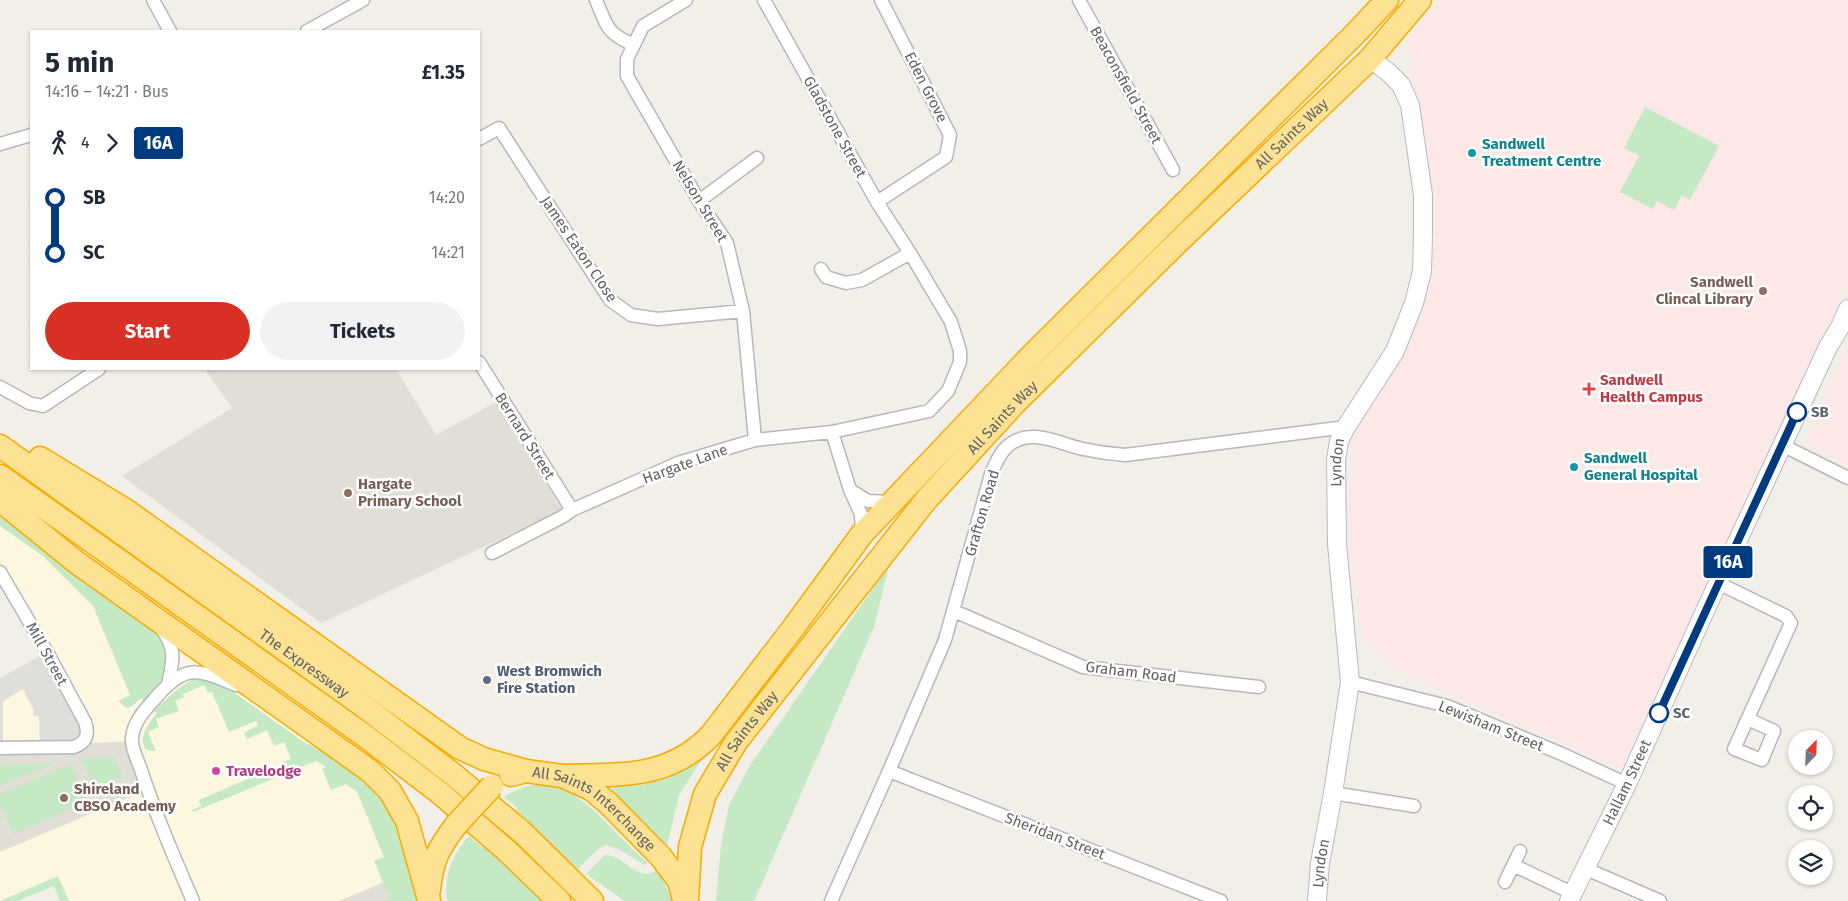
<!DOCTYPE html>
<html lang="en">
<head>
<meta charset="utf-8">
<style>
	:root { --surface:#fff; --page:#f2f2f3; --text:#1f2937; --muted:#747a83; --accent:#d93025 }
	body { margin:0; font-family:"Fira Sans",sans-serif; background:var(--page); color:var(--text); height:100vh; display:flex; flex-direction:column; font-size:19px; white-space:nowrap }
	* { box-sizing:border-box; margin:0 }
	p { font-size:16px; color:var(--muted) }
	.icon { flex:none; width:28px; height:28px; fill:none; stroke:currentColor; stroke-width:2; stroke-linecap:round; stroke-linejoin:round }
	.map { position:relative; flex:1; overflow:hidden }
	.drawer { position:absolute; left:30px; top:30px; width:450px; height:340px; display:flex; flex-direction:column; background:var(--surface); border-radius:0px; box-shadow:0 1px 4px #0004 }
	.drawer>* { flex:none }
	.badge { padding:0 10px; border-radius:4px; font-size:18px; line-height:32px }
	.needle { width:32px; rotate:23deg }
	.fabs { position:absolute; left:1788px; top:730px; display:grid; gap:10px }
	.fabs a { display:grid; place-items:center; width:45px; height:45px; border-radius:50%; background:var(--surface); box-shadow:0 1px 4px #0004; font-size:25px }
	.map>.badge { position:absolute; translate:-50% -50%; box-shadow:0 0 0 2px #fff }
	.legs { display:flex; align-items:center; gap:8px; height:55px; padding:0 15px; font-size:16px }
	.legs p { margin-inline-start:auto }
	.head { display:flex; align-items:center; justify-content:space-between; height:85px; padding:0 15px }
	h1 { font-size:28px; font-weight:700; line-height:38px }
	.button { display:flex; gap:10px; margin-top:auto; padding:10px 15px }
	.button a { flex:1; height:58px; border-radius:30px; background:var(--accent); color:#fff; font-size:20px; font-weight:700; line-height:58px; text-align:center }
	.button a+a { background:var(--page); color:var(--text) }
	ul { padding:0 15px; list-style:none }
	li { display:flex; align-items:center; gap:18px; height:55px; font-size:19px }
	li i { display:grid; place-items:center; width:8px; height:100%; margin:0 6px; background:currentColor }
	li i::after { content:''; width:12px; height:12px; margin:-6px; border:4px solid; border-radius:50%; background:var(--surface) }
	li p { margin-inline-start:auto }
	li:first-child i { background:linear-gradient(#0000 50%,currentColor 0) }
	li:last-child i { background:linear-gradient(currentColor 50%,#0000 0) }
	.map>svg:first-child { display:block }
</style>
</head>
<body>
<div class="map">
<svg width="1848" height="901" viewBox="0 0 1848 901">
	<rect width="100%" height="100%" fill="#f1efe8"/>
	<path fill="#fef7e0" d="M 0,500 L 332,743 L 362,785 L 408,871 L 339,901 L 60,901 L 54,886 L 17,901 L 0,901 L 0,852 L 147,789 L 81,744 L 86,738 L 0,572 Z
		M 23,688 L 33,709 L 34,715 L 39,716 L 40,748 L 3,748 L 3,700 Z"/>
	<path fill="#e0deda" d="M 47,652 L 86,738 L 40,748 L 39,716 L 34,716 L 33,709 L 23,689 L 3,701 L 3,748 L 0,748 L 0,678 Z"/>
	<path fill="#e1ded6" d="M 205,369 L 396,369 L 436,435 L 496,402 L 562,510 L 321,623 L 122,476 L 232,408 Z
		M 131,741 L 147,790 L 0,852 L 0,748 Z
		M 408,871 L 412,901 L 339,901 L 368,889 Z"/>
	<path fill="#fce8e6" d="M 1439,0 L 1848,0 L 1848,281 L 1624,770 L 1395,670 L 1363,639 L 1348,530 L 1356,428 L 1402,350 L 1427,275 L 1433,191 L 1414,93 L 1407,39 Z
		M 1848,345 L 1848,466 L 1805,442 Z"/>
	<path fill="#c5e8c5" d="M 1645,107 L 1719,146 L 1690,200 L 1682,195 L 1674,210 L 1657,201 L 1653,209 L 1620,192 L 1639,156 L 1624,148 Z
		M 0,508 L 161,636 C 172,667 167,678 144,701 L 142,698 L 129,708 L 125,707 L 118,701 L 130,695 L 93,606 L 43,556 L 0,526 Z
		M 889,565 L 874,627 L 754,901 L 716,901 L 721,845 L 729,805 L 749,767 Z
		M 195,678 L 219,682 L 307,744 L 337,755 L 344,760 L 391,808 L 409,858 L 416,901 L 391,901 L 374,861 L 384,857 L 357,792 L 346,784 L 331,790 L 322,769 L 326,767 L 316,761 L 193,812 L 192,810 L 201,806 L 199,800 L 248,779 L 247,777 L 271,766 L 272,769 L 281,765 L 281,763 L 291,759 L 284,742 L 274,746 L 267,730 L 247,739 L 244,732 L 258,726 L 256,721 L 229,732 L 212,692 L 208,693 L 204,685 L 183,694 L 184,697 L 175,701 L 179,711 L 156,719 L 159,727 L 148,732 L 156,751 L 146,750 C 137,738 149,723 157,713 L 154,711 L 176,690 Z
		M 114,757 L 122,776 L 93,787 L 81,758 Z
		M 700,758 L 701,761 L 679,795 L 667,845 L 616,795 L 600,781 Z
		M 55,763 L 0,785 L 0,765 Z
		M 71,764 L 87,802 L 13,834 L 0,804 L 0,794 Z
		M 544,784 C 590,793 613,835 648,863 L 645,865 L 618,849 L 606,845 L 597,850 L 578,869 L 519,813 L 516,810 L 518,808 L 504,797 C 517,788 528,785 544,784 Z
		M 469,836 L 483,848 L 486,846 L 544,901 L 447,901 C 443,876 453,854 469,836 Z
		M 605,855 C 625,855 638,884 657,870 L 663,880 L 672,901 L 625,901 L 586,874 Z
		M 58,876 L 69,901 L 60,901 L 54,886 L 17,901 L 0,901 Z"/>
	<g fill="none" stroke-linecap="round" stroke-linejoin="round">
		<defs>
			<path id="street" d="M 153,0 L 170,31
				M 596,0 C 607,26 606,33 634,45
				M 686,0 L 643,26 L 627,59 L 627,76 L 699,201 L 727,243 L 743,311 L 755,440
				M 764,0 L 877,202 L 910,253 L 951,322 L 960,351 L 960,362 L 948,391 L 929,411 L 832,432
				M 1079,0 L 1173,170
				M 307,31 L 363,0
				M 479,139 L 499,128 L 610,300 L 631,315 L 658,319 L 743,311
				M 0,144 L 31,135
				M 699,201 L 757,158
				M 877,202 L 946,157 L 950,135 L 881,0
				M 821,269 L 826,277 L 846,283 L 862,280 L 910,253
				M 479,362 L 572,510
				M 0,387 L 29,403 L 43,406 L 99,369
				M 1782,445 L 1848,478
				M 850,490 L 868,501 L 891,502
				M 492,553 L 562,517 L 572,510 L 678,463 L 755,440 L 832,432 L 850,490 L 861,514 L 862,534
				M 0,572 L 47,652 L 85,722 C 89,734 87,742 74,747 L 0,748
				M 1718,583 L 1786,616 L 1791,623 L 1734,749 L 1762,760 L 1774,731 L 1748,719
				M 954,611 L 1083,667 L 1259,687
				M 161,628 C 177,649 173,661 168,684
				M 1350,682 L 1447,706 L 1562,754 L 1627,784
				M 889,771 L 1221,901
				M 1333,793 L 1414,806
				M 1513,865 L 1572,893
				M 1584,868 L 1660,901
				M 1505,882 L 1520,851
				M 193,901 C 174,857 155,813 140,767 C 137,759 131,747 132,738 C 134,719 147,708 159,694 C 188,662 201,671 236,685
				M 831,901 L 889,771 L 945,640 L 991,474 C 996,463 1000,452 1009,445 C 1031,427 1060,444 1083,449 C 1097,452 1111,454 1125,455 L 1346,427"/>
			<g id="secondary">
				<path id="s1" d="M 1317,901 L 1320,863 L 1333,793 L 1350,682 L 1337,544 L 1336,460 L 1339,441 L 1346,427 L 1395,351 L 1414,303 L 1422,271 L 1423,234 L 1423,195 L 1410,105 L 1401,85 L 1388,72 L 1370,59"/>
				<path id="s2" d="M 1569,901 L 1627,784 L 1704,613 L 1828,347 L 1840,327 L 1848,309"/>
			</g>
			<g id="highway">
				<path id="s3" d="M 0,446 L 362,705 L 454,775 L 523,833 L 592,901"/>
				<path d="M 40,458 L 127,511 L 460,748 L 484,759 L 526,771"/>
				<path d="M 0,476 L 365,736 L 440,793 L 506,850 L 559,901"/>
				<path d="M 0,500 L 76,562 L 370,771 L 390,791 L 407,821 L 429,900"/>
				<path id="s4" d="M 511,775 L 526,771 L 562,776 L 591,789 L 609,804 L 661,857 L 679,881 L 684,900"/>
				<path d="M 562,776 C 619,774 668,780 711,735 L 794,627 L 862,534 L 1033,354 L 1354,35 L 1387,0"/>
				<path d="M 429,890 C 432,860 438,849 456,825"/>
				<path id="s5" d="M 687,901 L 690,847 L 705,794 L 736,742 L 926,500 L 1015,403 L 1178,242 L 1370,59 L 1420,0"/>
			</g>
		</defs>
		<use href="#street" stroke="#b5b8bc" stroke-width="15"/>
		<use href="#secondary" stroke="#b6babf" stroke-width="20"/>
		<use href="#highway" stroke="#f9ab00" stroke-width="25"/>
		<use href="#street" stroke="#fff" stroke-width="12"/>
		<use href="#secondary" stroke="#fff" stroke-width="18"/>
		<use href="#highway" stroke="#fde293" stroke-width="22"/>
		<defs>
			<path id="highway-bridge" d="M 456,825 L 492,786"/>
		</defs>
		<use href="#highway-bridge" stroke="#f9ab00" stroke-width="25" stroke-linecap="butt"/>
		<use href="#highway-bridge" stroke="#fde293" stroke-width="22"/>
	</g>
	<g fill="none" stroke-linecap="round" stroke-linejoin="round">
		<defs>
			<path id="line-1" d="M 1659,713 L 1797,412"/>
		</defs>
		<use href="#line-1" stroke="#fff" stroke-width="11"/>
		<use href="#line-1" stroke="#003b80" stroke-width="8"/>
	</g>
	<g fill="#0f9aa8" stroke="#fff" stroke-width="2">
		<circle cx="1472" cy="153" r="5"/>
		<circle cx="1574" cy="467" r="5"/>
	</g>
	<g fill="#8d6e63" stroke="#fff" stroke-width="2">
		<circle cx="1763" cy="291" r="5"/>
		<circle cx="348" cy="493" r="5"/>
		<circle cx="64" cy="798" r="5"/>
	</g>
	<path fill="#e0444e" stroke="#fff" stroke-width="2" d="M1586.5 381.5h5v5h5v5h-5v5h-5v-5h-5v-5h5z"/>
	<g fill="#fff" stroke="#003b80" stroke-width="2.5">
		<circle cx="1797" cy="412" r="9"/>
		<circle cx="1659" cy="713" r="9"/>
	</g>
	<circle fill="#5c6f8a" stroke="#fff" stroke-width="2" cx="487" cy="680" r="5"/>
	<circle fill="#d1479c" stroke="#fff" stroke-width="2" cx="216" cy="771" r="5"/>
	<g text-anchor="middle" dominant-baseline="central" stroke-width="5" stroke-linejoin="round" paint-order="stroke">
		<g font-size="15" fill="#5f6368" stroke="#fff">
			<text transform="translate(1126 85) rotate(61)">Beaconsfield Street</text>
			<text transform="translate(926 87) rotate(63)">Eden Grove</text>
			<text transform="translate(835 127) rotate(61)">Gladstone Street</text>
			<text stroke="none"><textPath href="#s5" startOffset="995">All Saints Way</textPath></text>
			<text transform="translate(700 201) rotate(59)">Nelson Street</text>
			<text transform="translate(579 249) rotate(56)">James Eaton Close</text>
			<text stroke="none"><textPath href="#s5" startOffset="590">All Saints Way</textPath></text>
			<text transform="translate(525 436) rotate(58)">Bernard Street</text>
			<text stroke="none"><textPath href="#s1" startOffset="442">Lyndon</textPath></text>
			<text transform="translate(685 464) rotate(-20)">Hargate Lane</text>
			<text transform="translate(982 513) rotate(-74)">Grafton Road</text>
			<text transform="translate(47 654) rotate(61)">Mill Street</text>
			<text stroke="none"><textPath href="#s3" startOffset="374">The Expressway</textPath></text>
			<text transform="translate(1131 672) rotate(7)">Graham Road</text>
			<text transform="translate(1491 726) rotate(22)">Lewisham Street</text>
			<text stroke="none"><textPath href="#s5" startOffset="185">All Saints Way</textPath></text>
			<text stroke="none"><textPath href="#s2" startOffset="132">Hallam Street</textPath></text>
			<text stroke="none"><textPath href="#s4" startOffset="96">All Saints Interchange</textPath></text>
			<text transform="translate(1055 836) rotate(21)">Sheridan Street</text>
			<text stroke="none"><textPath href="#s1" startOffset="38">Lyndon</textPath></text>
		</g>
		<g font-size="15" font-weight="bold" fill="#0d838f" stroke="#fff" text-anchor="start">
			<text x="1482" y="144">Sandwell<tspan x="1482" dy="17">Treatment Centre</tspan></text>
			<text x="1584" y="458">Sandwell<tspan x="1584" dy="17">General Hospital</tspan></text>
		</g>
		<g font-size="15" font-weight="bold" fill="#785e54" stroke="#fff" text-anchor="start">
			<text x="1753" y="282" text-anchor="end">Sandwell<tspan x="1753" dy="17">Clincal Library</tspan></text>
			<text x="358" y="484">Hargate<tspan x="358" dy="17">Primary School</tspan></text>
			<text x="74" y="789">Shireland<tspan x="74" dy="17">CBSO Academy</tspan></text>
		</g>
		<g font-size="15" font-weight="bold" fill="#be3a42" stroke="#fff" text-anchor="start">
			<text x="1600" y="380">Sandwell<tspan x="1600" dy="17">Health Campus</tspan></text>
		</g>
		<g font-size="15" font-weight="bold" fill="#5f6368" stroke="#fff" text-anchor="start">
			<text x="1811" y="412">SB</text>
			<text x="1673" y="713">SC</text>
		</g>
		<g font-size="15" font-weight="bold" fill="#4e5e75" stroke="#fff" text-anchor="start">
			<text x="497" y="671">West Bromwich<tspan x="497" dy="17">Fire Station</tspan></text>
		</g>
		<g font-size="15" font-weight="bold" fill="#b23c85" stroke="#fff" text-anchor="start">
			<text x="226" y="771">Travelodge</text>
		</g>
	</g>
</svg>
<div class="fabs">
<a><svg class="needle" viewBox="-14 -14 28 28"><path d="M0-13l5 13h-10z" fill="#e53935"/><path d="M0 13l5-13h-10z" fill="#747a83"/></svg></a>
<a><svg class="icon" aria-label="locate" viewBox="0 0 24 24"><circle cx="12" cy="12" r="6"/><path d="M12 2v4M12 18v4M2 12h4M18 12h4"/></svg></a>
<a><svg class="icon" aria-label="layers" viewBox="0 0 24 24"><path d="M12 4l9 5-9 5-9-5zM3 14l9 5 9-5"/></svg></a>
</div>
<b class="badge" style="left:1728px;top:562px;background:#003b80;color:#fff">16A</b>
<section class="drawer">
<div class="head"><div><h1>5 min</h1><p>14:16 – 14:21 · Bus</p></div><b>£1.35</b></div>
<div class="legs"><svg class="icon" aria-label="walk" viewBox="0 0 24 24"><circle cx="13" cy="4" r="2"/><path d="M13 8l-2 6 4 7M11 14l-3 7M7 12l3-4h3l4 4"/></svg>4<svg class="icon" aria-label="forward" viewBox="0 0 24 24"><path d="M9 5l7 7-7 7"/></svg><b class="badge" style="background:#003b80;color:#fff">16A</b></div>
<ul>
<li><i style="color:#003b80"></i><b>SB</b><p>14:20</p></li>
<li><i style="color:#003b80"></i><b>SC</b><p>14:21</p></li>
</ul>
<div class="button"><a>Start</a><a>Tickets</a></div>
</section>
</div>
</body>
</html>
